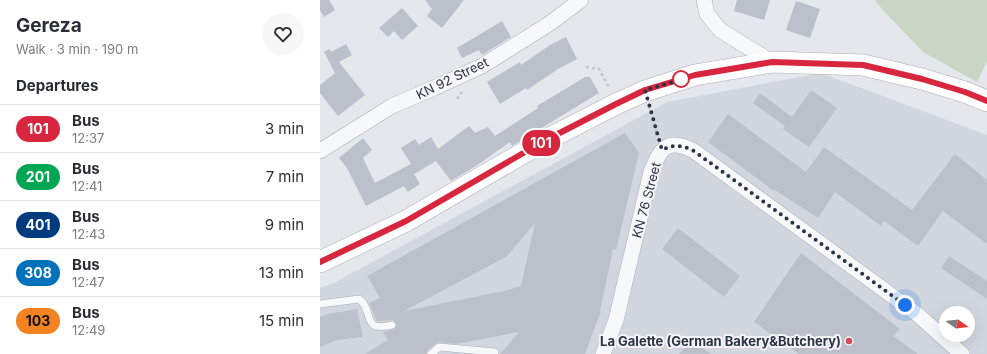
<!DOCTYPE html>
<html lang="en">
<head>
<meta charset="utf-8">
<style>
	:root { --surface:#fff; --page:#f7f7f7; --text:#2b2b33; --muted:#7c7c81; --line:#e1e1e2 }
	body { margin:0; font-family:Inter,sans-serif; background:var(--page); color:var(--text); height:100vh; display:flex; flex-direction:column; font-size:15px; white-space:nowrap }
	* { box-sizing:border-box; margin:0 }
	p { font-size:13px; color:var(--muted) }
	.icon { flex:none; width:22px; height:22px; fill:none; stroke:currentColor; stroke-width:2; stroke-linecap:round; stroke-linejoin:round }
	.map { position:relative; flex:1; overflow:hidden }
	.panel { display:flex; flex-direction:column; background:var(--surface); width:320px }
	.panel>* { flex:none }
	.badge { padding:0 8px; border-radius:13px; font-size:14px; line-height:26px }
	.needle { width:26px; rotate:104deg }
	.tools { position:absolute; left:619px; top:306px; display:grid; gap:8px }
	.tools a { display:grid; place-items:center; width:36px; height:36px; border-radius:50%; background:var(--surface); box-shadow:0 4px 16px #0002; font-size:20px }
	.you { position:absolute; width:20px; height:20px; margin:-10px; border:3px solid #fff; border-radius:50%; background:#1a73e8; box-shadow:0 0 0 6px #1a73e833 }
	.map>.badge { position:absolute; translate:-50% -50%; box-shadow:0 0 0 2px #fff }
	h2 { padding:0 16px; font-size:15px; line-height:36px }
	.round { display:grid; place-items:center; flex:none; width:42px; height:42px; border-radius:21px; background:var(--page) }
	.headline { display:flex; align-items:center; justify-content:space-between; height:68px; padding:0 16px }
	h1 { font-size:19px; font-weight:700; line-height:30px }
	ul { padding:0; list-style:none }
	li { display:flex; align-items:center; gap:12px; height:48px; padding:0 16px; border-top:1px solid var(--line) }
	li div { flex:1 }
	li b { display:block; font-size:15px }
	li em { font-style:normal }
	li .badge { min-width:44px; font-weight:700; text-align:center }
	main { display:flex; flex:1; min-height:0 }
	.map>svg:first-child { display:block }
</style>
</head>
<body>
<main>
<section class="panel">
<div class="headline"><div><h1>Gereza</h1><p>Walk · 3 min · 190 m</p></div><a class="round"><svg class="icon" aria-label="heart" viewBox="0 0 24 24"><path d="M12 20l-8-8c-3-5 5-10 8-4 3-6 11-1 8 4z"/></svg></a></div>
<h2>Departures</h2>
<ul>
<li><span class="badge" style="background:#d7263d;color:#fff">101</span><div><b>Bus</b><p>12:37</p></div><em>3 min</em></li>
<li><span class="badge" style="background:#00a651;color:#fff">201</span><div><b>Bus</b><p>12:41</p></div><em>7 min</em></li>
<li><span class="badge" style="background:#003b80;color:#fff">401</span><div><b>Bus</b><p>12:43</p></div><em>9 min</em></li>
<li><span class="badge" style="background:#0072bc;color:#fff">308</span><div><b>Bus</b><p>12:47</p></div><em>13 min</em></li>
<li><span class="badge" style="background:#f58220;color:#111">103</span><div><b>Bus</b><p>12:49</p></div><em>15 min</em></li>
</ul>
</section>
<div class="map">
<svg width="667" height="354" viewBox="0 0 667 354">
	<rect width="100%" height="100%" fill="#e4e7ec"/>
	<path fill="#d2d6de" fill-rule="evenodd" d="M 501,73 L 667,135 L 667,354 L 0,354 L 0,288 L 14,283 L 347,102 ZM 626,313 L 648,313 L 648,335 L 626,335 Z"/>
	<path fill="#c9d6c5" d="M 555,0 L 667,0 L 667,61 L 657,82 L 603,52 L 562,9 Z"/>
	<path fill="#bbc0ca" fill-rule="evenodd" d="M 0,0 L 9,0 L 15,10 L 4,17 L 0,10 Z
		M 105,0 L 144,0 L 122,28 L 107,16 L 112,9 Z
		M 417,0 L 450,0 L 444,20 L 414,11 Z
		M 476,1 L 500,9 L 490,38 L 466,30 Z
		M 82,8 L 98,26 L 82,40 L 74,31 L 68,37 L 59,28 Z
		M 182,21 L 191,37 L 162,55 L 159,50 L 142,58 L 137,48 Z
		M 246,37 L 257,59 L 238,69 L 207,90 L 206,88 L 180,104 L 167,82 L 200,62 L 201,65 L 230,45 Z
		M 26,44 L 32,55 L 19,62 L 45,95 L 18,116 L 0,93 L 0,85 L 15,73 L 4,52 L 9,49 L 11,52 Z
		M 265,77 L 270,77 L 279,93 L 192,146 L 190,142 L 156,166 L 131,181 L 116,161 L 94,174 L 100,184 L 88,192 L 84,186 L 46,206 L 27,168 L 19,158 L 43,138 L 52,150 L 43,158 L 55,183 L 91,164 L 81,148 L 95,139 L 99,145 L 111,137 L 118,149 L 149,126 L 155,133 L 168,127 L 175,136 L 218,108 L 217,106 Z
		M 491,90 L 517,108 L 489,147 L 463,129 L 465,126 L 433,103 L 440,93 L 472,117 Z
		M 408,114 L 486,172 L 504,147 L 592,210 L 635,154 L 667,180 L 667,244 L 623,211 L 598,246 L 564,221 L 561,226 L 515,192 L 498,218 L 455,190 L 454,191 L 388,142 Z
		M 305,133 L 319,153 L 296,250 L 293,249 L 280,311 L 281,311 L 265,354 L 180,354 L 199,332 L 136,344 L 118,342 L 108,350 L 106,354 L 45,354 L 68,340 L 63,332 L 75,329 L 77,325 L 73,320 L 57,321 L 49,303 L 60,298 L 47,276 ZM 215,223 L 201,286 L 184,291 L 84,311 L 186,257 Z
		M 358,228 L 420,276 L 404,297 L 342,249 Z
		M 481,253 L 580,329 L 573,336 L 598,354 L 479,354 L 434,322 Z
		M 629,256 L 667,281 L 667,299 L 621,268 Z
		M 37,309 L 43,337 L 17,340 L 0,347 L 0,317 L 8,314 Z
		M 370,339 L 391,354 L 359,354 Z"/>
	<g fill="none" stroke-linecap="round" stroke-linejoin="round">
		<defs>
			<path id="lane" d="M 0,304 L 39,299 C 55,310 40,333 72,325
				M 111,354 L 119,347 L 175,352"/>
			<path id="street" d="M 384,0 L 387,14 L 400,30 L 452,62
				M 0,151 L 72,106 L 114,88 L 162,66 L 229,24 L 261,0
				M 283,354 L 296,320 L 331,172 C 340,148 348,137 374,151 L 597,314 L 642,354"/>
			<path id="secondary" d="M 0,262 L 86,221 L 224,141 L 296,104 L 325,91 L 375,75 L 452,62 L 543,65 L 602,79 L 645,92 L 667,101"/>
		</defs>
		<use href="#lane" stroke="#a9aeb7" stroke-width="8"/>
		<use href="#street" stroke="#a9aeb7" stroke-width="16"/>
		<use href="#secondary" stroke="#a9aeb7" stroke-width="22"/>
		<path stroke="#c2c5cb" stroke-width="2.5" stroke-dasharray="3 3" stroke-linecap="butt" d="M 266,67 L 279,69 L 290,89
			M 137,99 L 142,92
			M 329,106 L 338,136"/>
		<use href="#lane" stroke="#f7f8fa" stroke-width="7"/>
		<use href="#street" stroke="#f7f8fa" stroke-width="15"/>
		<use href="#secondary" stroke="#fff" stroke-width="21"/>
	</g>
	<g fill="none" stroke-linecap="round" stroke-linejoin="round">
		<defs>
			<path id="line" d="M 0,262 L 86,221 L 224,141 L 296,104 L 325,90 L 375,75 L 452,62 L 543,65 L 602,79 L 645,92 L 667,101"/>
		</defs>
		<use href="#line" stroke="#fff" stroke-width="9"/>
		<use href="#line" stroke="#d7263d" stroke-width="6"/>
		<path stroke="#2b3445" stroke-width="4" stroke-dasharray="0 7.2" d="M 361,79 L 363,79 L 325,90 L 342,150 C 354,144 362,145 374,151 L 585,305"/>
	</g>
	<circle fill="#fff" stroke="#d7263d" stroke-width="2" cx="361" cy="79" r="8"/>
	<circle fill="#d1495b" stroke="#f4f6f9" stroke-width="1.5" cx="529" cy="341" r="4"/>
	<g text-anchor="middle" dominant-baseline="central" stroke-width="4" stroke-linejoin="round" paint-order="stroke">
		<g font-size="13" fill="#2b3445" stroke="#f4f6f9">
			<text transform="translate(132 78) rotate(-26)">KN 92 Street</text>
			<text transform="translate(326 200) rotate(-75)">KN 76 Street</text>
		</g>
		<g font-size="13" font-weight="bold" fill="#2b3445" stroke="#f4f6f9" text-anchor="end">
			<text x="521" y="341">La Galette (German Bakery&amp;Butchery)</text>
		</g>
	</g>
</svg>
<div class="tools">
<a><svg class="needle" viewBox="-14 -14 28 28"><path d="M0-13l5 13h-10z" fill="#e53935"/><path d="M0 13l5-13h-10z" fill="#7c7c81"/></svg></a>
</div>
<div class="you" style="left:585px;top:305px"></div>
<b class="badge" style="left:221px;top:143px;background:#d7263d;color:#fff">101</b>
</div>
</main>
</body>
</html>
